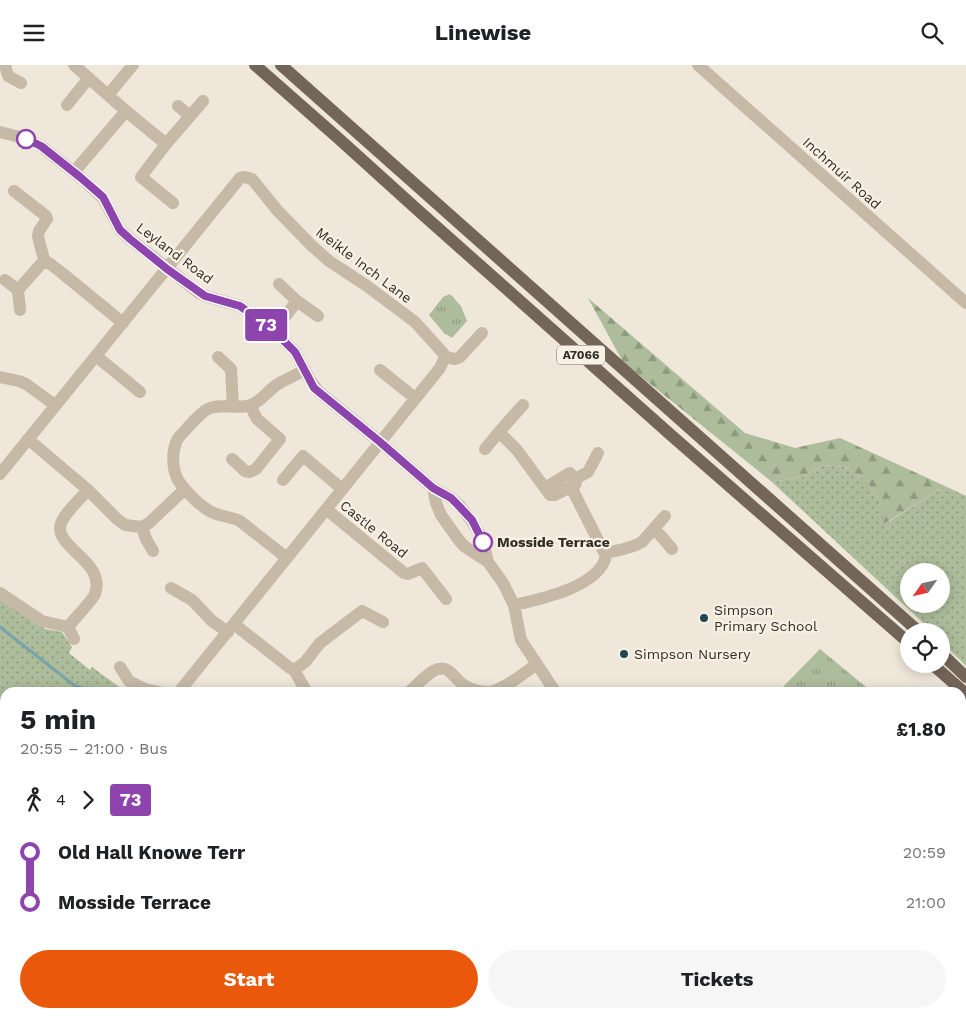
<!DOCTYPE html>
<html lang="en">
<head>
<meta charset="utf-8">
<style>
	:root { --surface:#fff; --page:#f6f6f6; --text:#202124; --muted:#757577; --accent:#ea580c }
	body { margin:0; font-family:"Work Sans",sans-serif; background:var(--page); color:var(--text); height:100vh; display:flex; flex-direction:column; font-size:19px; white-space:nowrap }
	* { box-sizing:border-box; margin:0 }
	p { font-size:16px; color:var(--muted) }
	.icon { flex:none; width:28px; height:28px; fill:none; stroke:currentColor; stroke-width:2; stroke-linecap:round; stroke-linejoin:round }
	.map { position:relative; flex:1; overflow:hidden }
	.panel { position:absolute; left:0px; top:622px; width:966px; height:331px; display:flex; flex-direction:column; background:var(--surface); border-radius:15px 15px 0 0; box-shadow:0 2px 12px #0003 }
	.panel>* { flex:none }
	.badge { padding:0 10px; border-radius:4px; font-size:18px; line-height:32px }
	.needle { width:32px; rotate:236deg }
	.tools { position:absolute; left:900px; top:498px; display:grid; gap:10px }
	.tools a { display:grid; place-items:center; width:50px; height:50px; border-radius:50%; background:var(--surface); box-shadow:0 2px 12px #0003; font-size:25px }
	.map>.badge { position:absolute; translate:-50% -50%; box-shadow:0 0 0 2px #fff }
	.legs { display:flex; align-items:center; gap:8px; height:55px; padding:0 20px; font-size:16px }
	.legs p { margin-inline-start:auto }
	.summary { display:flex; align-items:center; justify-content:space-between; height:85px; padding:0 20px }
	h1 { font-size:28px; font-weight:700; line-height:38px }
	.button { display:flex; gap:10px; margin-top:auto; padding:10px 20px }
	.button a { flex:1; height:58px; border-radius:30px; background:var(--accent); color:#fff; font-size:20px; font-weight:700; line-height:58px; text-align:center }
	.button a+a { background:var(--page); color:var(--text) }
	ul { padding:0 20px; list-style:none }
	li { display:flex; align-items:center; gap:18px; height:50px; font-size:19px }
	li i { display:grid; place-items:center; width:8px; height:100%; margin:0 6px; background:currentColor }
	li i::after { content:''; width:12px; height:12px; margin:-6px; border:4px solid; border-radius:50%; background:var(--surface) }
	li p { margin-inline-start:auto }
	li:first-child i { background:linear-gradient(#0000 50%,currentColor 0) }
	li:last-child i { background:linear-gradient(currentColor 50%,#0000 0) }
	header { display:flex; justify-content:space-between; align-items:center; height:65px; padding:0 20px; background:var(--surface); font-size:22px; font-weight:700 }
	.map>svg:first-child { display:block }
</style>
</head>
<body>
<header><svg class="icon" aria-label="menu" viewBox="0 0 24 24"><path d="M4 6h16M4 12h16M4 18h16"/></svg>Linewise<svg class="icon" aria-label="search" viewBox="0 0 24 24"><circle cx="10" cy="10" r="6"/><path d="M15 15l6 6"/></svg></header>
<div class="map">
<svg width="966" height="953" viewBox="0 0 966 953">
	<defs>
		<pattern id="grass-dots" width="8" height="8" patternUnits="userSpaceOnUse" patternTransform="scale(1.25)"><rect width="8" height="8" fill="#adbd9b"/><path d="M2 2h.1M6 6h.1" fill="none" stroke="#8d9a7e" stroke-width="1.8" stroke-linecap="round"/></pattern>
		<pattern id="forest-firs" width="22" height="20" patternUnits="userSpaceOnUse" patternTransform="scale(1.25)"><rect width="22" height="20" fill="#adbd9b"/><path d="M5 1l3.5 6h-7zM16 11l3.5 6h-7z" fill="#8d9a7e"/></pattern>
		<pattern id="park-tufts" width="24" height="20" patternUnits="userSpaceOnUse" patternTransform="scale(1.25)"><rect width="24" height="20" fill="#adbd9b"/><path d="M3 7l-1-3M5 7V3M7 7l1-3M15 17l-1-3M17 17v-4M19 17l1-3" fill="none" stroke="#8d9a7e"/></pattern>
	</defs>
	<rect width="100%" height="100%" fill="#efe7d9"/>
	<path fill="url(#grass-dots)" fill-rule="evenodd" d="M 823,400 L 845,402 L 865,414 L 880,437 L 885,459 L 945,421 L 966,431 L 966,601 L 941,576 L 941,566 L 932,566 L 772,417 L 802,412 ZM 909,506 L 941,506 L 941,539 L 909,539 Z
		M 0,534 L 45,564 L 62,567 L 72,582 L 69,588 L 90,605 L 92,602 L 126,627 L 5,628 L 5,949 L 280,949 L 282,953 L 0,953 Z
		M 330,949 L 415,949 L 415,953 L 331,953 Z
		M 499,949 L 659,949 L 653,953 L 498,953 Z"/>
	<path fill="url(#forest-firs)" d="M 588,233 L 745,368 L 795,383 L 840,373 L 945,421 L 884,459 L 880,437 L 865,414 L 845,402 L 823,400 L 802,412 L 772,417 L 623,297 Z"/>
	<path fill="url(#park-tufts)" d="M 450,229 L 461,241 L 467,256 L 452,273 L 444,268 L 429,250 L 443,232 Z
		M 820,584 L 872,627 L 778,627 Z"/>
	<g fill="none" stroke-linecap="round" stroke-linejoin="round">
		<path stroke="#7aa3aa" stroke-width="3" d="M 0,562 L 75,621 L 87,624 L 91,628
			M 262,949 L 263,953"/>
		<path stroke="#c6b9a6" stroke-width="12" d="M 5,0 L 8,11 L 21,18
			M 74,0 L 126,46
			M 698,0 L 966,238
			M 108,30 L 133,0
			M 67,40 L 89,13
			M 178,41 L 190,51
			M 0,67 L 24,73 L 33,77 L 41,81 L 80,112 L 103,133 L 120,165 L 130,174 L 199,228 L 205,231 L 240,241 L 275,267 L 295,287 L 310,315 L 318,326 L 380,377 L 433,423 L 451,433 L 459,440 L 471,455 L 482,473 L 488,497
			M 166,79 L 203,36
			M 74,107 L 126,46 L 166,79 L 141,112 L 173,138
			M 14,126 L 46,151 L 47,154 L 39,166 L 38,172 L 45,198 L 49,198 L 62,208 L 123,258
			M 5,215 L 18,225
			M 279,219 L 297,236 L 318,251
			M 20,245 L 18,225 L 41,199 L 45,198
			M 274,266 L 297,236
			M 96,291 L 140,327
			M 218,292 L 231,304 L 233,342
			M 445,292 L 455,294 L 460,292 L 482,268
			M 380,305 L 415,333
			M 0,312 L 19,316 L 26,319 L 55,340
			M 499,367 L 523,340
			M 28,374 L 88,425 L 117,454 L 125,460 L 142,462 L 149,458 L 185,424
			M 485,384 L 499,367 L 517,385 L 550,430 L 555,430 L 571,422 L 606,491 C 599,522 541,534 514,540
			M 232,394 L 245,406 L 250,407 L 256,404 L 280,374 L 257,354 L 250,340
			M 0,409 L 240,113 L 245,112 L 252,114 L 277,145 L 311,180 L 329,196 L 367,221 L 415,257 L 443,288 L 445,292 L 440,303 L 178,628
			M 575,414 L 588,407 L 598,388
			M 283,415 L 303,391 L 342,424
			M 433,423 L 436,438 L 441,450 L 458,474 L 464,481 L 488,497 L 503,518 L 514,540 L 521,575 L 556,628
			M 545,423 L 570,408 L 576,417 L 575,420 L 571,422
			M 326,444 L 404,508 L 408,509 L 422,503 L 446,534
			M 142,462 L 146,474 L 153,486
			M 654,464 L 661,471 L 672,484
			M 605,488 C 618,485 631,484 642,477 L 665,451
			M 287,493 L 240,456 C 230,451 218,452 208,445 C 198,439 182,423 177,413 C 172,402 172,386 177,375 C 180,370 186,365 189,361 C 194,356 200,349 206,345 C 219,337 237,345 251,340 C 262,336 268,325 278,319 C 286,314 296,310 305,305
			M 171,523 L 192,535 L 212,556 L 228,567
			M 0,528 L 42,556 L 68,562 L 74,574
			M 234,559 L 290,603 L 294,605 L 305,597 L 320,578 L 362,546 L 383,557
			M 68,562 C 74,554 92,536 95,529 C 106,498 60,485 60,463 C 60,452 81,433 88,425
			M 120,602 L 129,616 L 145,624 L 164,628
			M 294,605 L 305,624
			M 408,628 C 416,621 430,605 439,604 C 450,601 455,615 464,620 C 472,626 484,628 493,626 C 509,621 524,608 537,599
			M 961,819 L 966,815
			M 961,865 L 966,871
			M 691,949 L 693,953
			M 880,949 L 883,953
			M 653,953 L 659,949
			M 803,953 L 806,949"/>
		<path stroke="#746559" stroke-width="12" d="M 255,0 L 338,73 L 421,148 L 672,371 L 909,578
			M 281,0 L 918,566
			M 941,588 L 966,612
			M 932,599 L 966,629"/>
	</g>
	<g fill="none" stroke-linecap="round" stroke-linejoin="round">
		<defs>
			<path id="line-1" d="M 26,74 L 41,81 L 80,112 L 103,132 L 120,165 L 130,174 L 167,204 L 205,231 L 240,241 L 275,267 L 295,287 L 314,323 L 380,377 L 433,423 L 451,433 L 458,440 L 472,455 L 483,477"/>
		</defs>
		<use href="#line-1" stroke="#fff" stroke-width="11"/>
		<use href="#line-1" stroke="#8e44ad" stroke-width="8"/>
	</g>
	<g fill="#fff" stroke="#8e44ad" stroke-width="2.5">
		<circle cx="26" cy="74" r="9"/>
		<circle cx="483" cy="477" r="9"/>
	</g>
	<g fill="#1f4851" stroke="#f7f1e5" stroke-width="2">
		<circle cx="704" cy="553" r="5"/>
		<circle cx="624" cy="589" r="5"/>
	</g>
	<g text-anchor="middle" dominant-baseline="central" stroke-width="4.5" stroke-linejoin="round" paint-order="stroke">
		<rect fill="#f7f1e5" stroke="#6e6760" stroke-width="1" x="557" y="280.5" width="48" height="19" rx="4"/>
		<g font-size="12" font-weight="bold" fill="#332c27">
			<text x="581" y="290">A7066</text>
		</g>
		<g font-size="14" fill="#332c27" stroke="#f7f1e5">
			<text transform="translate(842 108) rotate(42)">Inchmuir Road</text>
			<text transform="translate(175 188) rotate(37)">Leyland Road</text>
			<text transform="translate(364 200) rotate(37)">Meikle Inch Lane</text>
			<text transform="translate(374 464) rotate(39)">Castle Road</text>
		</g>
		<g font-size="14" font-weight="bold" fill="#332c27" stroke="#f7f1e5" text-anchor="start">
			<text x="497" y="477">Mosside Terrace</text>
		</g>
		<g font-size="14" fill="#332c27" stroke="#f7f1e5" text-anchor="start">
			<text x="714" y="545">Simpson<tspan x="714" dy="16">Primary School</tspan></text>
			<text x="634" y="589">Simpson Nursery</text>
		</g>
	</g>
</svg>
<div class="tools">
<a><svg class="needle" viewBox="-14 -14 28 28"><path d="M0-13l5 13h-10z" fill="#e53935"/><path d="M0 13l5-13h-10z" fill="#757577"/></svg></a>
<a><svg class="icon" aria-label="locate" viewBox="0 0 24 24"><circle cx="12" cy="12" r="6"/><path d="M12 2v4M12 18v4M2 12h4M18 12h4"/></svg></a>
</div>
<b class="badge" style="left:266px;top:260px;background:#8e44ad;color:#fff">73</b>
<section class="panel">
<div class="summary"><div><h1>5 min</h1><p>20:55 – 21:00 · Bus</p></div><b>£1.80</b></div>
<div class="legs"><svg class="icon" aria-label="walk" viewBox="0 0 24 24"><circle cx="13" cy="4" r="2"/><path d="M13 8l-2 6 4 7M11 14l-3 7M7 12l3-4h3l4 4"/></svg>4<svg class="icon" aria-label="forward" viewBox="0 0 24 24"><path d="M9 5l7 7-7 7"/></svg><b class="badge" style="background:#8e44ad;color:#fff">73</b></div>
<ul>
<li><i style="color:#8e44ad"></i><b>Old Hall Knowe Terr</b><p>20:59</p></li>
<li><i style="color:#8e44ad"></i><b>Mosside Terrace</b><p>21:00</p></li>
</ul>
<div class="button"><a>Start</a><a>Tickets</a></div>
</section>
</div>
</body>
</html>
